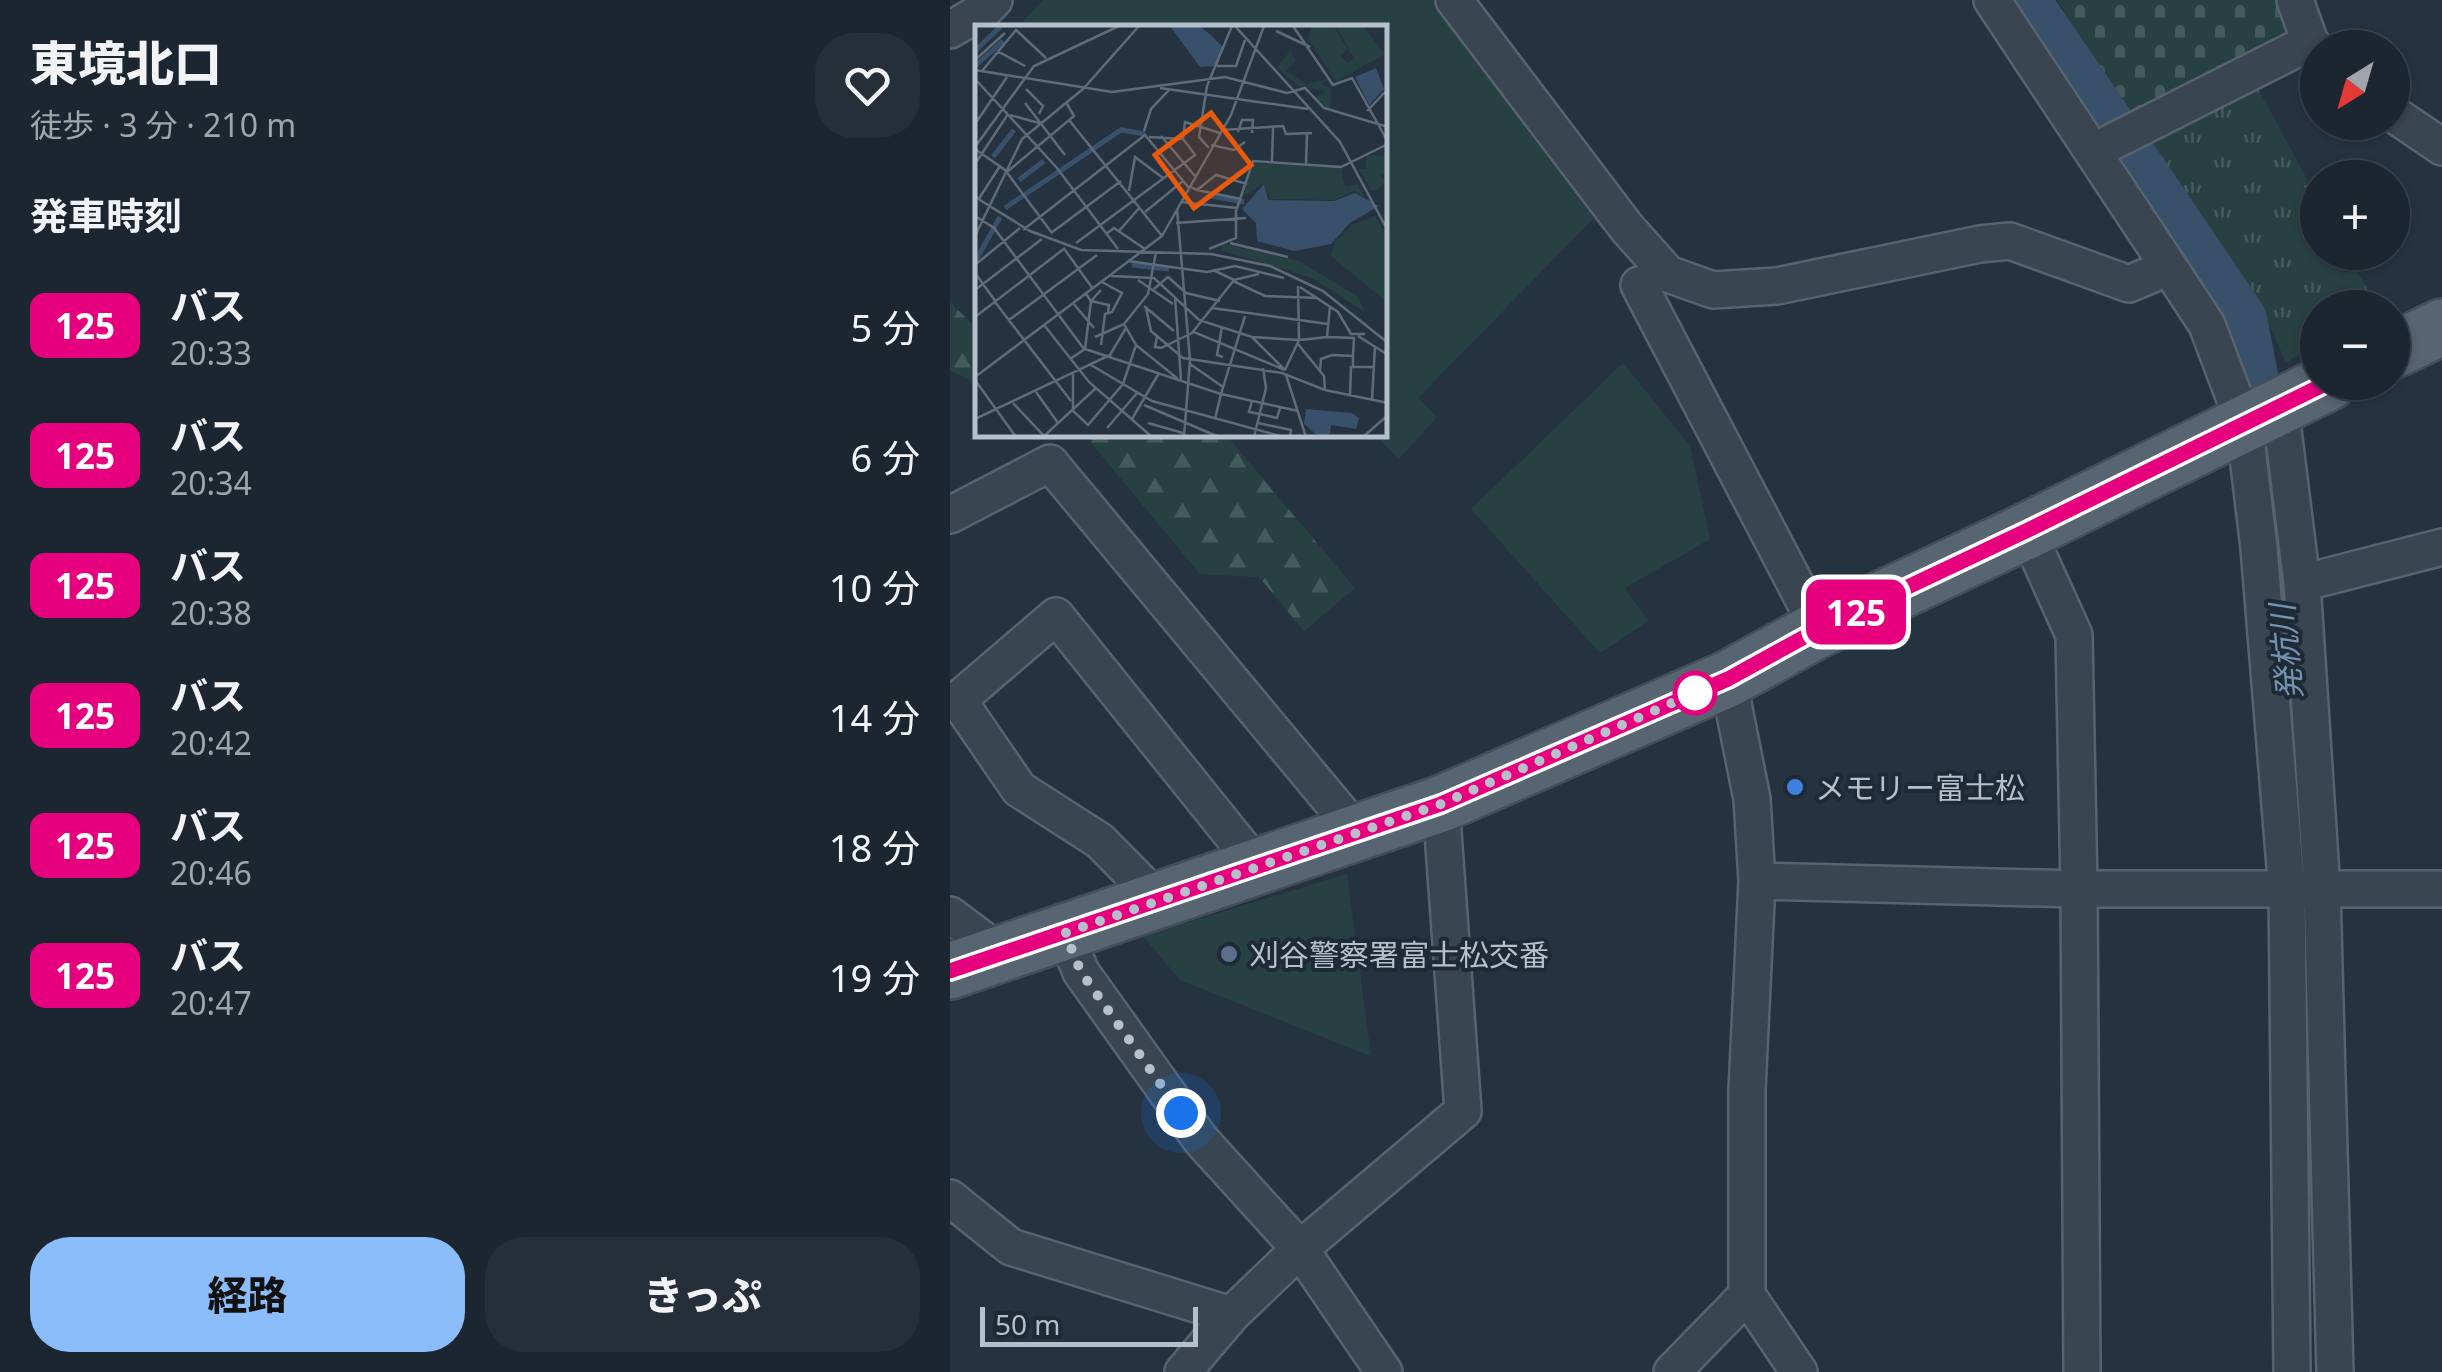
<!DOCTYPE html>
<html lang="ja">
<head>
<meta charset="utf-8">
<style>
	:root { --surface:#1c2631; --page:#252e39; --text:#f1f3f6; --muted:#a0a5ab; --line:#3a434d; --accent:#8cbdfb }
	body { margin:0; font-family:"Noto Sans","Noto Sans JP",sans-serif; background:var(--page); color:var(--text); height:100vh; display:flex; flex-direction:column; font-size:38px; white-space:nowrap }
	* { box-sizing:border-box; margin:0 }
	p { font-size:32px; color:var(--muted) }
	.icon { flex:none; width:55px; height:55px; fill:none; stroke:currentColor; stroke-width:2; stroke-linecap:round; stroke-linejoin:round }
	.map { position:relative; flex:1; overflow:hidden }
	.drawer { display:flex; flex-direction:column; background:var(--surface); width:950px }
	.drawer>* { flex:none }
	.badge { padding:0 20px; border-radius:15px; font-size:35px; line-height:65px }
	.needle { width:65px; rotate:217deg }
	.fabs { position:absolute; left:1350px; top:30px; display:grid; gap:20px }
	.fabs a { display:grid; place-items:center; width:110px; height:110px; border-radius:50%; background:var(--surface); box-shadow:0 2px 8px #0004,0 0 0 2px var(--line); font-size:50px }
	.scale { position:absolute; left:30px; bottom:25px; width:218px; box-sizing:border-box; padding-left:10px; border:5px solid #b6c0cb; border-top:0; font-size:28px; line-height:35px; white-space:nowrap; color:#b6c0cb; -webkit-text-stroke:8px #1e2a36; paint-order:stroke }
	.you { position:absolute; width:50px; height:50px; margin:-25px; border:8px solid #fff; border-radius:50%; background:#1a73e8; box-shadow:0 0 0 15px #1a73e833 }
	.map>.badge { position:absolute; translate:-50% -50%; box-shadow:0 0 0 5px #fff }
	h2 { padding:0 30px; font-size:38px; line-height:90px }
	.round { display:grid; place-items:center; flex:none; width:105px; height:105px; border-radius:40px; background:var(--page) }
	.headline { display:flex; align-items:center; justify-content:space-between; height:170px; padding:0 30px }
	h1 { font-size:48px; font-weight:800; line-height:75px }
	.primary-button { display:flex; gap:20px; margin-top:auto; padding:20px 30px }
	.primary-button a { flex:1; height:115px; border-radius:40px; background:var(--accent); color:#111; font-size:40px; font-weight:800; line-height:115px; text-align:center }
	.primary-button a+a { background:var(--page); color:var(--text) }
	ul { padding:0; list-style:none }
	li { display:flex; align-items:center; gap:30px; height:130px; padding:0 30px }
	li div { flex:1 }
	li b { display:block; font-size:38px }
	li em { font-style:normal }
	li .badge { min-width:110px; font-weight:700; text-align:center }
	main { display:flex; flex:1; min-height:0 }
	.map>svg:first-child { display:block }
</style>
</head>
<body>
<main>
<section class="drawer">
<div class="headline"><div><h1>東境北口</h1><p>徒歩 · 3 分 · 210 m</p></div><a class="round"><svg class="icon" aria-label="heart" viewBox="0 0 24 24"><path d="M12 20l-8-8c-3-5 5-10 8-4 3-6 11-1 8 4z"/></svg></a></div>
<h2>発車時刻</h2>
<ul>
<li><span class="badge" style="background:#e6007e;color:#fff">125</span><div><b>バス</b><p>20:33</p></div><em>5 分</em></li>
<li><span class="badge" style="background:#e6007e;color:#fff">125</span><div><b>バス</b><p>20:34</p></div><em>6 分</em></li>
<li><span class="badge" style="background:#e6007e;color:#fff">125</span><div><b>バス</b><p>20:38</p></div><em>10 分</em></li>
<li><span class="badge" style="background:#e6007e;color:#fff">125</span><div><b>バス</b><p>20:42</p></div><em>14 分</em></li>
<li><span class="badge" style="background:#e6007e;color:#fff">125</span><div><b>バス</b><p>20:46</p></div><em>18 分</em></li>
<li><span class="badge" style="background:#e6007e;color:#fff">125</span><div><b>バス</b><p>20:47</p></div><em>19 分</em></li>
</ul>
<div class="primary-button"><a>経路</a><a>きっぷ</a></div>
</section>
<div class="map">
<svg width="1492" height="1372" viewBox="0 0 1492 1372">
	<defs>
		<pattern id="grass-tufts" width="24" height="20" patternUnits="userSpaceOnUse" patternTransform="scale(2.5)"><rect width="24" height="20" fill="#274142"/><path d="M3 7l-1-3M5 7V3M7 7l1-3M15 17l-1-3M17 17v-4M19 17l1-3" fill="none" stroke="#445b5c"/></pattern>
		<pattern id="forest-firs" width="22" height="20" patternUnits="userSpaceOnUse" patternTransform="scale(2.5)"><rect width="22" height="20" fill="#274142"/><path d="M5 1l3.5 6h-7zM16 11l3.5 6h-7z" fill="#445b5c"/></pattern>
		<pattern id="cemetery-stones" width="16" height="16" patternUnits="userSpaceOnUse" patternTransform="scale(2.5)"><rect width="16" height="16" fill="#274142"/><path d="M2 7V4a2 2 0 0 1 4 0v3zM10 15v-3a2 2 0 0 1 4 0v3z" fill="#445b5c"/></pattern>
	</defs>
	<rect width="100%" height="100%" fill="#253341"/>
	<path fill="url(#grass-tufts)" d="M 1305,83 L 1367,198 L 1368,252 L 1397,253 L 1427,307 L 1368,308 L 1367,345 L 1336,362 L 1312,310 L 1192,137 Z"/>
	<path fill="url(#forest-firs)" d="M 0,302 L 27,329 L 27,384 L 0,370 Z
		M 130,435 L 276,435 L 405,588 L 354,631 L 309,577 L 250,574 L 138,439 Z"/>
	<path fill="url(#cemetery-stones)" d="M 1107,0 L 1332,0 L 1345,34 L 1179,115 Z"/>
	<path fill="#274142" d="M 93,0 L 483,0 L 644,218 L 468,398 L 487,417 L 449,459 L 425,435 L 435,435 L 435,28 L 79,28 L 73,21 Z
		M 673,363 L 740,446 L 760,539 L 675,588 L 698,621 L 650,653 L 521,509 Z
		M 397,874 L 421,1056 L 230,980 L 193,936 Z"/>
	<g fill="none" stroke-linecap="round" stroke-linejoin="round">
		<path stroke="#385069" stroke-width="52" d="M 1074,0 L 1291,319 L 1318,457 L 1356,888"/>
		<defs>
			<path id="street" d="M 504,0 L 677,228 L 718,274 L 763,290 L 827,286 L 1030,244 L 1060,241 L 1179,284 L 1219,267 L 1257,325 L 1294,423 L 1309,548 L 1337,891 L 1342,1372
				M 1042,0 L 1219,267
				M 1345,0 L 1360,42 L 1368,51
				M 0,30 L 34,10 L 44,0
				M 1442,113 L 1492,147
				M 1144,151 L 1360,42
				M 689,285 L 869,629
				M 1330,406 L 1352,583 L 1372,891 L 1385,1372
				M 0,515 L 100,463 L 407,832
				M 1077,531 L 1124,635 L 1129,889 L 1132,1372
				M 1352,583 L 1492,547
				M 807,881 L 1129,889 L 1492,889
				M 209,901 L 150,841 L 69,789 L 8,700 L 106,616 L 307,866
				M 0,915 L 52,954
				M 115,933 L 131,972 L 251,1140 L 350,1249 L 434,1372
				M 0,1198 L 61,1247 L 281,1315
				M 797,1295 L 849,1372
				M 233,1372 L 281,1315 L 350,1249 L 513,1111 L 491,804
				M 722,1372 L 797,1295 L 797,1090 L 807,881 L 802,799 L 778,679"/>
			<path id="primary" d="M 1442,351 L 1492,327
				M 0,971 L 491,804 L 778,679 L 869,629 L 1077,531 L 1379,382"/>
		</defs>
		<use href="#street" stroke="#57636e" stroke-width="40"/>
		<use href="#primary" stroke="#434e5a" stroke-width="60"/>
		<use href="#street" stroke="#394551" stroke-width="35"/>
		<use href="#primary" stroke="#576471" stroke-width="55"/>
	</g>
	<g fill="none" stroke-linecap="round" stroke-linejoin="round">
		<defs>
			<path id="line" d="M 0,971 L 491,804 L 778,679 L 869,629 L 1076,531 L 1379,382"/>
		</defs>
		<use href="#line" stroke="#fff" stroke-width="22"/>
		<use href="#line" stroke="#e6007e" stroke-width="15"/>
		<path stroke="#b6c0cb" stroke-width="10" stroke-dasharray="0 18" d="M 231,1113 L 131,972 L 115,933 L 491,804 L 745,693"/>
	</g>
	<circle fill="#fff" stroke="#e6007e" stroke-width="5" cx="745" cy="693" r="20"/>
	<circle fill="#3f7fe0" stroke="#1e2a36" stroke-width="4" cx="845" cy="787" r="10"/>
	<circle fill="#5c6f8a" stroke="#1e2a36" stroke-width="4" cx="279" cy="954" r="10"/>
	<g text-anchor="middle" dominant-baseline="central" stroke-width="8" stroke-linejoin="round" paint-order="stroke">
		<g font-size="30" fill="#b6c0cb" stroke="#1e2a36" text-anchor="start">
			<text x="865" y="787">メモリー富士松</text>
			<text x="299" y="954">刈谷警察署富士松交番</text>
		</g>
		<g font-size="32" font-style="italic" fill="#7592af" stroke="#1e2a36">
			<text transform="translate(1335 652) rotate(-95)">発杭川</text>
		</g>
	</g>
	<g transform="translate(25 25)">
		<rect width="412" height="412" fill="#253341"/>
		<path d="M 315,26 L 321,35 L 311,46 L 331,59 L 354,54 L 346,59 L 356,64 L 355,85 L 340,73 L 352,66 L 324,61 L 302,43 Z" fill="#274142"/>
		<path d="M 392,130 L 412,131 L 412,147 L 405,150 L 411,157 L 402,165 L 396,166 L 384,144 L 390,144 ZM 277,138 L 366,143 L 370,162 L 383,159 L 390,173 L 379,166 L 359,175 L 295,174 L 289,158 L 269,171 ZM 249,219 L 324,236 L 383,272 L 390,287 L 337,253 L 245,225 Z" fill="#274142"/>
		<path d="M 337,1 L 359,1 L 373,25 L 365,30 L 372,38 L 379,34 L 361,1 L 389,1 L 409,29 L 384,43 L 379,35 L 383,44 L 361,57 L 333,13 ZM 400,191 L 412,211 L 412,277 L 356,231 L 359,218 L 377,200 Z" fill="#274142"/>
		<path d="M 195,1 L 224,1 L 236,10 L 248,22 L 242,41 L 225,42 ZM 401,43 L 409,64 L 394,80 L 380,52 ZM 289,159 L 293,175 L 359,176 L 380,168 L 404,181 L 375,198 L 356,219 L 319,226 L 282,216 L 281,198 L 267,184 ZM 331,384 L 377,388 L 384,393 L 381,404 L 356,400 L 355,409 L 344,412 L 329,399 Z" fill="#385069"/>
		<path fill="none" stroke="#385069" stroke-width="5" d="M 0,26 L 26,1M 0,41 L 28,16M 18,132 L 39,105M 44,155 L 69,136M 236,171 L 269,177M 30,183 L 146,105 L 170,109M 0,237 L 25,192M 157,240 L 194,244"/>
		<path fill="none" stroke="#5f6b78" stroke-width="2.5" d="M 260,1 L 365,117 L 413,206M 318,1 L 358,60 L 377,53 L 413,117M 301,6 L 335,22M 22,26 L 50,41M 0,35 L 30,8M 242,41 L 261,41 L 270,15M 0,45 L 137,67 L 250,52 L 312,68 L 330,63 L 349,83 L 413,102M 7,46 L 41,5 L 71,33M 1,55 L 82,143 L 143,224M 185,63 L 333,84M 51,64 L 68,81 L 64,89M 50,78 L 90,130M 392,86 L 413,64M 35,90 L 64,98M 94,95 L 187,211M 0,99 L 32,52M 246,105 L 308,101 L 311,109 L 337,108M 169,106 L 176,84 L 194,65M 263,107 L 267,95 L 278,95 L 277,108M 186,111 L 220,151M 174,112 L 208,114M 236,120 L 259,125 L 270,117M 0,122 L 59,41 L 144,1M 234,123 L 224,112 L 232,61 L 257,1M 0,124 L 30,145 L 77,208M 221,131 L 208,114 L 210,97 L 245,108M 297,137 L 298,103M 0,139 L 33,89M 331,139 L 332,109M 32,147 L 99,91 L 92,79M 214,161 L 222,165 L 241,150 L 272,159M 222,165 L 266,174M 154,166 L 160,132 L 188,153M 0,172 L 55,206 L 106,225 L 236,229 L 295,241 L 348,266 L 413,318M 3,175 L 25,141M 206,177 L 262,183M 202,184 L 215,335 L 209,412M 170,187 L 208,156M 0,191 L 19,203 L 109,324M 201,198 L 271,193M 48,205 L 170,110 L 214,163M 144,206 L 165,182M 76,208 L 146,156M 131,209 L 139,203 L 170,224M 0,211 L 47,114 L 108,64 L 164,1M 101,218 L 220,130M 255,218 L 313,232M 234,224 L 261,213 L 261,186 L 278,136 L 366,142 L 413,119M 90,225 L 118,264M 181,227 L 173,269 L 149,299 L 161,320 L 203,354M 153,236 L 232,247 L 260,241 L 309,253M 0,240 L 45,203M 238,245 L 259,255 L 284,249M 0,248 L 21,277M 136,251 L 179,253 L 224,295 L 277,312 L 324,315 L 310,345M 163,255 L 198,279M 258,256 L 290,271 L 343,273M 323,261 L 324,315 L 352,312 L 355,281M 325,262 L 363,287 L 376,309 L 390,309M 179,264 L 193,252 L 211,268 L 245,276M 0,265 L 67,214M 126,265 L 116,276 L 134,280 L 133,287M 200,272 L 206,355M 20,277 L 96,376M 98,278 L 119,303M 169,281 L 199,306M 171,283 L 176,306 L 208,333 L 307,348 L 350,365 L 413,378M 237,283 L 353,299M 270,291 L 246,369 L 323,386M 0,292 L 90,223M 34,295 L 122,230M 69,300 L 114,357 L 177,412M 247,302 L 242,330 L 248,332M 217,308 L 259,255M 383,311 L 413,330M 120,312 L 149,299M 182,312 L 180,322 L 186,323 L 219,307 L 310,345M 277,312 L 309,344M 352,312 L 379,313 L 378,331M 323,319 L 349,351 L 350,365M 126,320 L 130,289 L 137,287 L 147,268 L 127,257M 110,324 L 116,276 L 111,269M 95,334 L 110,324 L 246,369 L 240,394M 215,339 L 248,362M 116,340 L 177,376 L 309,412M 345,346 L 346,334 L 357,330 L 378,331 L 378,342M 98,349 L 98,386 L 113,400 L 148,359 L 161,320M 311,350 L 331,412M 0,352 L 187,211 L 256,90 L 289,1M 0,355 L 41,412M 61,367 L 83,398M 375,370 L 376,342 L 399,342M 397,375 L 400,321M 277,376 L 274,387 L 285,389 L 302,393 L 305,383M 38,378 L 69,411M 169,380 L 244,412M 0,394 L 135,330 L 151,303M 157,394 L 184,348M 173,398 L 208,408M 283,398 L 316,405 L 315,412M 132,403 L 163,367M 68,412 L 121,363M 279,412 L 291,363 L 288,343M 388,412 L 413,390"/>
		<path fill="#e8590c" fill-opacity="0.15" stroke="#e8590c" stroke-width="5" d="M 236,88 L 276,140 L 219,183 L 180,130 Z"/>
		<rect width="412" height="412" fill="none" stroke="#b6c0cb" stroke-width="5"/>
	</g>
</svg>
<div class="fabs">
<a><svg class="needle" viewBox="-14 -14 28 28"><path d="M0-13l5 13h-10z" fill="#e53935"/><path d="M0 13l5-13h-10z" fill="#a0a5ab"/></svg></a>
<a>+</a>
<a>−</a>
</div>
<div class="scale">50 m</div>
<div class="you" style="left:231px;top:1113px"></div>
<b class="badge" style="left:906px;top:612px;background:#e6007e;color:#fff">125</b>
</div>
</main>
</body>
</html>
